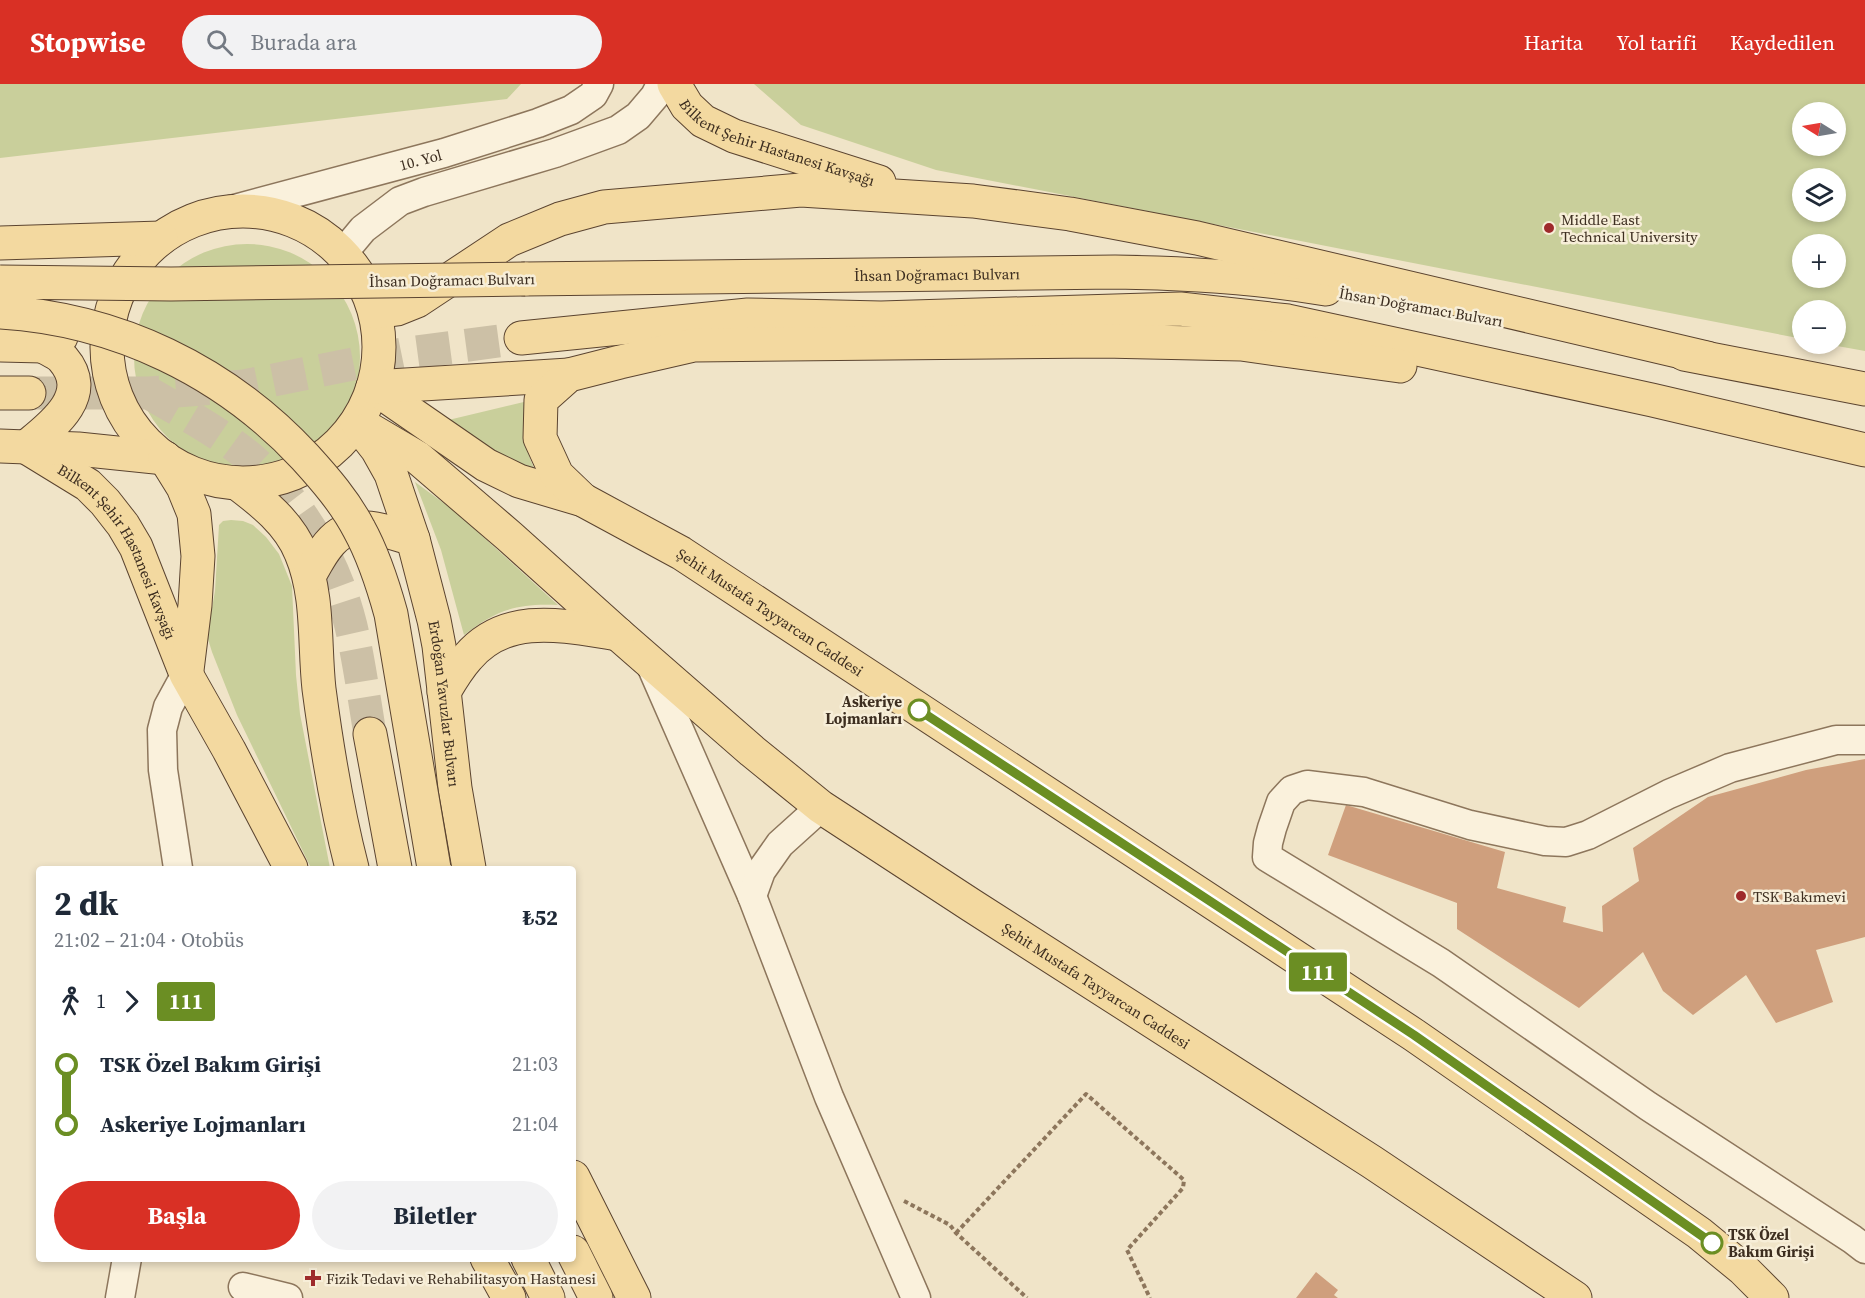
<!DOCTYPE html>
<html lang="tr">
<head>
<meta charset="utf-8">
<style>
	:root { --surface:#fff; --page:#f2f2f3; --text:#1f2937; --muted:#747a83; --accent:#d93025 }
	body { margin:0; font-family:"Source Serif 4",serif; background:var(--page); color:var(--text); height:100vh; display:flex; flex-direction:column; font-size:22px; white-space:nowrap }
	* { box-sizing:border-box; margin:0 }
	p { font-size:20px; color:var(--muted) }
	.icon { flex:none; width:33px; height:33px; fill:none; stroke:currentColor; stroke-width:2; stroke-linecap:round; stroke-linejoin:round }
	.map { position:relative; flex:1; overflow:hidden }
	.side { position:absolute; left:36px; top:782px; width:540px; height:396px; display:flex; flex-direction:column; background:var(--surface); border-radius:6px; box-shadow:0 3px 9px #0003 }
	.side>* { flex:none }
	.badge { padding:0 12px; border-radius:4px; font-size:21px; line-height:39px }
	.needle { width:39px; rotate:281deg }
	.buttons { position:absolute; left:1792px; top:18px; display:grid; gap:12px }
	.buttons a { display:grid; place-items:center; width:54px; height:54px; border-radius:50%; background:var(--surface); box-shadow:0 3px 9px #0003; font-size:30px }
	.map>.badge { position:absolute; translate:-50% -50%; box-shadow:0 0 0 3px #fff }
	.legs { display:flex; align-items:center; gap:9px; height:66px; padding:0 18px; font-size:20px }
	.legs p { margin-inline-start:auto }
	.head { display:flex; align-items:center; justify-content:space-between; height:102px; padding:0 18px }
	h1 { font-size:33px; font-weight:700; line-height:45px }
	.cta { display:flex; gap:12px; margin-top:auto; padding:12px 18px }
	.cta a { flex:1; height:69px; border-radius:36px; background:var(--accent); color:#fff; font-size:24px; font-weight:700; line-height:69px; text-align:center }
	.cta a+a { background:var(--page); color:var(--text) }
	ul { padding:0 18px; list-style:none }
	li { display:flex; align-items:center; gap:21px; height:60px; font-size:22px }
	li i { display:grid; place-items:center; width:9px; height:100%; margin:0 8px; background:currentColor }
	li i::after { content:''; width:15px; height:15px; margin:-8px; border:4px solid; border-radius:50%; background:var(--surface) }
	li p { margin-inline-start:auto }
	li:first-child i { background:linear-gradient(#0000 50%,currentColor 0) }
	li:last-child i { background:linear-gradient(currentColor 50%,#0000 0) }
	header { display:flex; align-items:center; gap:36px; box-sizing:border-box; height:84px; padding:0 30px; background:var(--accent); color:#fff }
	header strong { font-size:28px }
	nav { display:flex; gap:33px; margin-inline-start:auto; font-size:21px }
	.search { width:420px; height:54px; background:var(--page); display:flex; align-items:center; gap:15px; box-sizing:border-box; padding:0 21px; border-radius:33px; color:var(--muted); font-size:22px }
	.map>svg:first-child { display:block }
</style>
</head>
<body>
<header>
<strong>Stopwise</strong>
<div class="search"><svg class="icon" aria-label="search" viewBox="0 0 24 24"><circle cx="10" cy="10" r="6"/><path d="M15 15l6 6"/></svg>Burada ara</div>
<nav><a>Harita</a><a>Yol tarifi</a><a>Kaydedilen</a></nav>
</header>
<div class="map">
<svg width="1865" height="1214" viewBox="0 0 1865 1214">
	<rect width="100%" height="100%" fill="#f0e4c8"/>
	<path fill="#c9cf9b" fill-rule="evenodd" d="M 0,0 L 521,0 L 507,15 L 0,74 Z
		M 754,0 L 1865,0 L 1865,267 L 1826,260 L 1836,260 L 1836,226 L 1803,226 L 1803,255 L 936,86 L 801,41 ZM 1836,28 L 1836,62 L 1803,62 L 1803,28 ZM 1836,94 L 1836,128 L 1803,128 L 1803,94 ZM 1803,160 L 1836,160 L 1836,194 L 1803,194 Z
		M134 273a113 113 0 1 1 226 0a113 113 0 1 1-226 0Z
		M 528,317 C 517,343 526,368 538,392 L 440,338 Z
		M 415,398 L 456,428 L 558,521 C 517,519 496,526 464,551 L 441,466 Z
		M 231,436 L 243,437 L 253,441 L 266,453 L 279,470 L 292,502 L 296,591 L 300,630 L 330,784 L 311,784 L 237,631 L 212,568 L 207,552 L 215,507 L 219,441 L 223,437 Z"/>
	<path fill="#cf9f7d" d="M 1865,675 L 1865,853 L 1816,866 L 1833,918 L 1776,939 L 1746,891 L 1693,931 L 1663,907 L 1643,868 L 1579,924 L 1457,845 L 1457,819 L 1328,771 L 1346,721 L 1505,768 L 1497,804 L 1566,823 L 1563,838 L 1603,848 L 1602,822 L 1639,797 L 1633,764 L 1708,713 L 1806,686 Z
		M 1316,1188 L 1338,1206 L 1334,1211 L 1338,1214 L 1296,1214 Z"/>
	<g fill="none" stroke-linecap="round" stroke-linejoin="round">
		<path stroke="#ccc0a6" stroke-width="33" stroke-dasharray="33 16" stroke-linecap="butt" d="M 29,309 L 149,309 L 244,302 L 402,270 L 521,254
			M 149,309 C 183,329 219,348 249,373 C 300,417 335,477 351,542 C 359,577 364,614 370,650"/>
		<defs>
			<g id="minor">
				<path id="s1" d="M 231,126 L 444,69 L 538,39 L 571,26 L 593,11 L 599,0"/>
				<path d="M 343,169 L 363,145 L 400,117 L 424,108 L 555,69 L 618,46 L 638,32 L 655,12 L 661,0"/>
				<path d="M 649,577 L 752,812 L 829,1013 L 916,1214"/>
				<path d="M 1865,656 L 1836,656 L 1730,684 L 1669,710 L 1588,751 L 1566,758 L 1545,757 L 1470,741 L 1364,708 L 1307,701 L 1292,706 L 1281,718 L 1272,744 L 1268,759 L 1267,773 L 1441,879 L 1648,1022 L 1852,1155 L 1865,1165"/>
				<path d="M 178,784 L 163,686 L 162,646 L 168,623 L 186,590"/>
				<path d="M 752,812 L 761,787 L 780,760 L 821,723"/>
				<path d="M 243,1203 L 288,1214"/>
				<path d="M 120,1214 L 127,1174"/>
			</g>
			<g id="major">
				<path id="s2" d="M 674,0 L 687,22 L 703,37 L 734,52 L 879,98"/>
				<circle cx="243" cy="263" r="136"/>
				<path d="M 0,159 L 161,154"/>
				<path id="s3" d="M 525,195 L 1115,188 C 1186,189 1256,193 1326,205"/>
				<path d="M 375,228 L 397,225 L 417,217 L 509,156 L 560,135 L 604,123 L 801,106 L 973,117 L 1070,130 L 1197,154 L 1707,274"/>
				<path d="M 521,254 L 748,231 L 881,234 L 1180,225 L 1288,237 L 1652,316 L 1865,366"/>
				<path d="M 0,261 L 43,262 L 61,253"/>
				<path id="s4" d="M 43,262 C 49,266 58,269 63,275 C 94,311 52,342 26,363 L 88,401 L 105,418 L 123,441 L 136,463 L 186,590 L 229,666 L 291,784"/>
				<path d="M 1684,270 L 1865,305"/>
				<path id="s5" d="M 373,303 L 486,381 L 519,397 L 583,416 L 681,469 L 1414,951 L 1699,1149 L 1743,1185 L 1772,1214"/>
				<path d="M 373,303 L 569,291"/>
				<path d="M 0,309 L 29,309"/>
				<path id="s6" d="M 357,338 L 418,374 L 509,452 L 618,550 L 752,667 L 821,723 L 971,821 L 1372,1078 L 1575,1214"/>
				<path id="s7" d="M 363,347 L 377,365 L 391,390 L 413,455 L 434,536 L 439,562 L 455,704 L 469,784"/>
				<path d="M 0,362 L 78,365 L 165,374"/>
				<path d="M 165,374 L 183,403 L 194,430 L 198,472 L 195,521 L 187,586"/>
				<path d="M 237,399 C 262,418 289,439 301,469 C 319,511 314,560 319,605 C 327,665 337,726 352,784"/>
				<path d="M 583,416 L 557,391 L 540,354 L 541,316 L 569,291 L 620,278 L 694,261 L 1103,257 L 1241,260 L 1400,282"/>
				<path d="M 309,492 C 317,478 326,459 340,450 C 361,436 391,449 413,455"/>
				<path d="M 444,608 C 451,596 458,584 468,573 C 507,527 565,542 618,550"/>
				<path d="M 370,650 L 395,784"/>
				<path d="M 573,1093 L 634,1214"/>
				<path d="M 573,1168 L 596,1214"/>
				<path d="M 487,1174 L 509,1214"/>
				<path d="M 528,1174 L 548,1214"/>
			</g>
		</defs>
		<use href="#minor" stroke="#8d765c" stroke-width="31"/>
		<use href="#major" stroke="#5b4430" stroke-width="35"/>
		<path stroke="#8d765c" stroke-width="4" stroke-dasharray="4.5 3" stroke-linecap="butt" d="M 904,1117 L 950,1141 L 956,1149 L 1027,1214
			M 956,1149 L 1086,1010 L 1184,1096 L 1183,1104 L 1127,1166 L 1150,1214"/>
		<use href="#minor" stroke="#faf1dc" stroke-width="28"/>
		<use href="#major" stroke="#f3d9a0" stroke-width="33"/>
		<defs>
			<path id="major-bridge" d="M 0,198 L 171,200 L 525,195
				M 0,228 C 117,235 225,287 305,373 C 325,395 345,418 359,445 C 374,472 383,501 391,530 L 434,784"/>
		</defs>
		<use href="#major-bridge" stroke="#5b4430" stroke-width="35" stroke-linecap="butt"/>
		<use href="#major-bridge" stroke="#f3d9a0" stroke-width="33"/>
	</g>
	<g fill="none" stroke-linecap="round" stroke-linejoin="round">
		<defs>
			<path id="line-1" d="M 919,626 L 1414,951 L 1712,1159"/>
		</defs>
		<use href="#line-1" stroke="#fff" stroke-width="14"/>
		<use href="#line-1" stroke="#6b8e23" stroke-width="9"/>
	</g>
	<g fill="#9e2a2b" stroke="#f7eed8" stroke-width="2">
		<circle cx="1549" cy="144" r="6"/>
		<circle cx="1741" cy="812" r="6"/>
		<path d="M310 1185h6v6h6v6h-6v6h-6v-6h-6v-6h6z"/>
	</g>
	<g fill="#fff" stroke="#6b8e23" stroke-width="3">
		<circle cx="919" cy="626" r="10"/>
		<circle cx="1712" cy="1159" r="10"/>
	</g>
	<g text-anchor="middle" dominant-baseline="central" stroke-width="5" stroke-linejoin="round" paint-order="stroke">
		<g font-size="15" fill="#3d2e20" stroke="#f7eed8">
			<text stroke="none"><textPath href="#s2" startOffset="124">Bilkent Şehir Hastanesi Kavşağı</textPath></text>
			<text stroke="none"><textPath href="#s1" startOffset="196">10. Yol</textPath></text>
			<text stroke="none"><textPath href="#s3" startOffset="412">İhsan Doğramacı Bulvarı</textPath></text>
			<text transform="translate(452 196) rotate(-1)">İhsan Doğramacı Bulvarı</text>
			<text transform="translate(1421 223) rotate(10)">İhsan Doğramacı Bulvarı</text>
			<text stroke="none"><textPath href="#s4" startOffset="278">Bilkent Şehir Hastanesi Kavşağı</textPath></text>
			<text stroke="none"><textPath href="#s5" startOffset="459">Şehit Mustafa Tayyarcan Caddesi</textPath></text>
			<text stroke="none"><textPath href="#s7" startOffset="288">Erdoğan Yavuzlar Bulvarı</textPath></text>
			<text stroke="none"><textPath href="#s6" startOffset="932">Şehit Mustafa Tayyarcan Caddesi</textPath></text>
		</g>
		<g font-size="15" fill="#3d2e20" stroke="#f7eed8" text-anchor="start">
			<text x="1561" y="135">Middle East<tspan x="1561" dy="17">Technical University</tspan></text>
			<text x="1753" y="812">TSK Bakımevi</text>
			<text x="326" y="1194">Fizik Tedavi ve Rehabilitasyon Hastanesi</text>
		</g>
		<g font-size="15" font-weight="bold" fill="#3d2e20" stroke="#f7eed8" text-anchor="end">
			<text x="902" y="617">Askeriye<tspan x="902" dy="17">Lojmanları</tspan></text>
			<text x="1728" y="1150" text-anchor="start">TSK Özel<tspan x="1728" dy="17">Bakım Girişi</tspan></text>
		</g>
	</g>
</svg>
<div class="buttons">
<a><svg class="needle" viewBox="-14 -14 28 28"><path d="M0-13l5 13h-10z" fill="#e53935"/><path d="M0 13l5-13h-10z" fill="#747a83"/></svg></a>
<a><svg class="icon" aria-label="layers" viewBox="0 0 24 24"><path d="M12 4l9 5-9 5-9-5zM3 14l9 5 9-5"/></svg></a>
<a>+</a>
<a>−</a>
</div>
<b class="badge" style="left:1318px;top:888px;background:#6b8e23;color:#fff">111</b>
<section class="side">
<div class="head"><div><h1>2 dk</h1><p>21:02 – 21:04 · Otobüs</p></div><b>₺52</b></div>
<div class="legs"><svg class="icon" aria-label="walk" viewBox="0 0 24 24"><circle cx="13" cy="4" r="2"/><path d="M13 8l-2 6 4 7M11 14l-3 7M7 12l3-4h3l4 4"/></svg>1<svg class="icon" aria-label="forward" viewBox="0 0 24 24"><path d="M9 5l7 7-7 7"/></svg><b class="badge" style="background:#6b8e23;color:#fff">111</b></div>
<ul>
<li><i style="color:#6b8e23"></i><b>TSK Özel Bakım Girişi</b><p>21:03</p></li>
<li><i style="color:#6b8e23"></i><b>Askeriye Lojmanları</b><p>21:04</p></li>
</ul>
<div class="cta"><a>Başla</a><a>Biletler</a></div>
</section>
</div>
</body>
</html>
